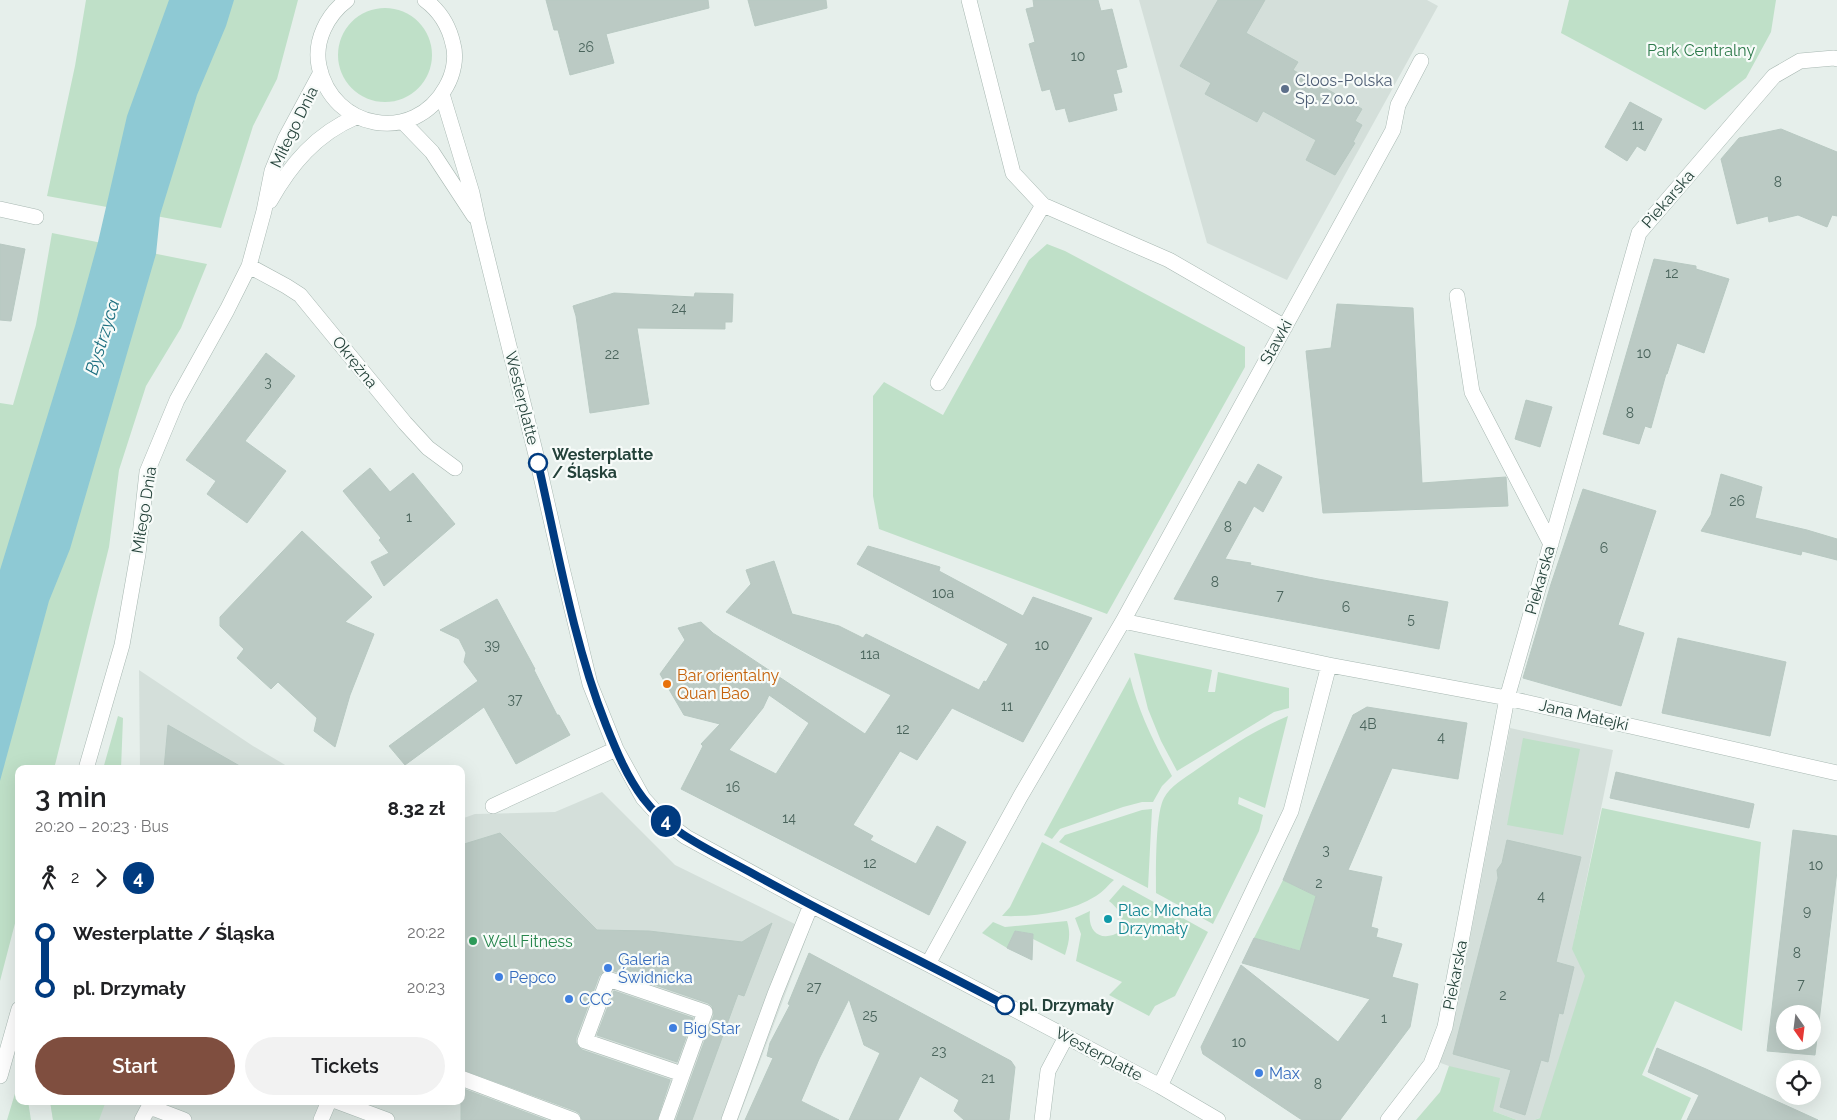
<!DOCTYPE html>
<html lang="en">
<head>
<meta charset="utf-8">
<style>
	:root { --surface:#fff; --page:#f2f2f2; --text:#202124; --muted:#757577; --accent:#7f4e3f }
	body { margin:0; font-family:Raleway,sans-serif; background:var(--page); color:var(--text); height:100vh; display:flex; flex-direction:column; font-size:19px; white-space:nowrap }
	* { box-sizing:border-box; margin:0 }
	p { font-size:16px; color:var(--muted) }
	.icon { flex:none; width:28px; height:28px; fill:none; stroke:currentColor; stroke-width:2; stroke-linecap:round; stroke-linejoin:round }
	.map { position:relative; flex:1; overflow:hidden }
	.panel { position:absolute; left:15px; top:765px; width:450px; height:340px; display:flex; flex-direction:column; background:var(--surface); border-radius:10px; box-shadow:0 5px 20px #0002 }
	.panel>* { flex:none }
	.badge { padding:0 10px; border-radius:16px; font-size:18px; line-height:32px }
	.needle { width:32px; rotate:166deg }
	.fabs { position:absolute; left:1776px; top:1005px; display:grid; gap:10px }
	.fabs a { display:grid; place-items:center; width:45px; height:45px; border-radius:50%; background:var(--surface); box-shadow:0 5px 20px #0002; font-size:25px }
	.map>.badge { position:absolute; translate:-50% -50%; box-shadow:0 0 0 2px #fff }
	.legs { display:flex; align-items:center; gap:8px; height:55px; padding:0 20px; font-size:16px }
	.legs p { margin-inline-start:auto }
	.head { display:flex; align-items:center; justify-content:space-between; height:85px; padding:0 20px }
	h1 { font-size:28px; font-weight:600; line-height:38px }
	.cta { display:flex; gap:10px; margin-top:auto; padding:10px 20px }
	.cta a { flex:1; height:58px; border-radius:30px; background:var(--accent); color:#fff; font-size:20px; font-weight:600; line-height:58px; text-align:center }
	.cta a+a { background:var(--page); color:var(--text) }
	ul { padding:0 20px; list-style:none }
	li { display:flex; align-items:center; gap:18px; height:55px; font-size:19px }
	li i { display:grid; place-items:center; width:8px; height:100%; margin:0 6px; background:currentColor }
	li i::after { content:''; width:12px; height:12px; margin:-6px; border:4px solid; border-radius:50%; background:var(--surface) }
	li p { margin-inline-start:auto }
	li:first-child i { background:linear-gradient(#0000 50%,currentColor 0) }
	li:last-child i { background:linear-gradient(currentColor 50%,#0000 0) }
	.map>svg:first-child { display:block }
</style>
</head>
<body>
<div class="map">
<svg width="1837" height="1120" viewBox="0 0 1837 1120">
	<rect width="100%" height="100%" fill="#e6efeb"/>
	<path fill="#d4dfda" d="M 1139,0 L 1427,0 L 1438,6 L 1287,280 L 1207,243 Z
		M 139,670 L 253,746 L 292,769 L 140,769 Z
		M 1510,728 L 1613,750 L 1574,940 L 1641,954 L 1553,1113 L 1534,1120 L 1517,1120 L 1493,1111 L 1449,1066 L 1438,1062 L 1467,954 Z
		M 602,792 L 675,865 L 809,931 L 738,1120 L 53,1120 L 50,1101 L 461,1101 L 461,819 L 475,814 L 555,812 Z"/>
	<path fill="#bfe0c8" d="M 86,0 L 298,0 L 277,79 L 253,126 L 221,228 L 47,196 L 75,66 Z
		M 1569,0 L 1776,0 L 1771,32 L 1746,78 L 1705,110 L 1561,33 Z
		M338 55a47 47 0 1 1 94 0a47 47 0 1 1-94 0Z
		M 52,233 L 207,264 L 181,328 L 146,386 L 119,470 L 109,547 L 54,769 L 19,769 L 19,908 L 0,981 L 0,403 L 13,405 L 36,325 Z
		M 1047,244 L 1065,251 L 1245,347 L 1245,367 L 1107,614 L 879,529 L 873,496 L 873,396 L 884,382 L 943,415 L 1029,260 Z
		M 1134,653 L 1212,670 L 1208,692 L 1215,692 L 1218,672 L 1289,688 L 1289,708 L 1274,712 L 1177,771 L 1161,741 L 1148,709 Z
		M 1130,677 C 1139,713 1154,743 1172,776 L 1162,786 L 1153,802 L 1142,802 L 1123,807 L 1060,829 L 1052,839 L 1044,835 Z
		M 118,716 L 123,718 L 121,769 L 103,769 Z
		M 1288,716 L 1265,808 L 1239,797 L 1238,804 L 1263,815 L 1259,831 L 1213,924 L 1156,893 C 1156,873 1155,814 1164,798 C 1170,786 1185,778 1196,770 C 1225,750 1255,730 1288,716 Z
		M 1523,738 L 1580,749 L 1563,835 L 1507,825 Z
		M 1602,808 L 1761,842 L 1742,1031 L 1675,1001 L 1642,1075 L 1691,1098 L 1681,1120 L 1534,1120 L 1540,1118 L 1585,976 L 1572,949 Z
		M 1152,809 L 1148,888 L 1059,842 L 1065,835 L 1142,810 Z
		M 1042,842 L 1114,880 C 1108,885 1103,892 1096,896 C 1069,913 1034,917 1002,916 L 1010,907 Z
		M 1283,880 L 1316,896 L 1312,954 L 1254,938 Z
		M 1123,885 L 1208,932 L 1175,996 L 1155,1006 L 1149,1016 L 1109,995 L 1122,982 L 1076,961 L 1081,934 L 1075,918 L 1090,911 C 1087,933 1102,943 1121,931 C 1124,917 1120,910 1109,901 Z
		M 1067,921 C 1071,934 1069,942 1065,955 L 1033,939 L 1033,934 L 1015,931 L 1007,948 L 982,933 L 993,922 L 1005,927 Z
		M 1449,1066 L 1500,1078 L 1493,1111 L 1517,1120 L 1416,1120 L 1440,1092 Z
		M 19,1080 L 19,1101 L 28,1101 L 31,1120 L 7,1120 Z
		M 50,1101 L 106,1101 L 99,1120 L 53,1120 Z"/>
	<path fill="#8ec9d4" d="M 169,0 L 234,0 L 226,26 L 197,95 L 160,215 L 156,254 L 70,549 L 49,601 L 0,781 L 0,570 L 75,326 L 98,242 L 127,116 Z"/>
	<path fill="#bbcac4" stroke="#b8c9c2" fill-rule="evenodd" d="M 546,0 L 708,0 L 709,8 L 606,34 L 614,63 L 570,75 L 558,30 L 554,30 Z
		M 748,0 L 826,0 L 827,8 L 755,26 Z
		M 1033,0 L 1098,0 L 1101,11 L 1112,9 L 1127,67 L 1116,70 L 1122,92 L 1113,94 L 1117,110 L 1069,122 L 1065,108 L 1056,110 L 1050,89 L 1042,91 L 1029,44 L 1035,42 L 1026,9 L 1034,7 Z
		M 1218,0 L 1265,0 L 1246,33 L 1298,62 L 1293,70 L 1362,109 L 1355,121 L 1362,125 L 1353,142 L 1355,143 L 1335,175 L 1306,160 L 1316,140 L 1263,111 L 1257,122 L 1205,94 L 1211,83 L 1180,66 Z
		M 1630,102 L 1662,119 L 1645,151 L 1637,146 L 1627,161 L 1605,147 Z
		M 1781,129 L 1837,152 L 1837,216 L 1832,215 L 1827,227 L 1798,215 L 1769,222 L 1768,216 L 1737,224 L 1721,159 L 1739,138 Z
		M 0,244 L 25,249 L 11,321 L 0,320 Z
		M 1654,259 L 1696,266 L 1696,269 L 1729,279 L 1704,353 L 1677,343 L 1667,374 L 1666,374 L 1651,428 L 1645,426 L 1639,444 L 1603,434 Z
		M 614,293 L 694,297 L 695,293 L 733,294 L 732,322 L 725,322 L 725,329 L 637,328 L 649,404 L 590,413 L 576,316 L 573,306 Z
		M 1337,304 L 1413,308 L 1422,483 L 1506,477 L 1508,506 L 1323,513 L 1306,351 L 1331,348 Z
		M 266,353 L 295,376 L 245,441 L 286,471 L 247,523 L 207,494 L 216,481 L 186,460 Z
		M 1526,400 L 1552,407 L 1540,447 L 1515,439 Z
		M 1258,464 L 1282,477 L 1263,512 L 1254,506 L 1225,559 L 1251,563 L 1250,565 L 1318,579 L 1448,602 L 1439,649 L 1174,599 L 1239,481 L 1246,485 Z
		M 370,468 L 390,492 L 413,473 L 455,524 L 384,586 L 371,562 L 389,553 L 379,540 L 381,538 L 343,491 Z
		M 1721,474 L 1762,487 L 1755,518 L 1807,530 L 1837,539 L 1837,560 L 1802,551 L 1801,555 L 1701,531 L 1711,515 Z
		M 1583,489 L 1656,511 L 1618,625 L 1644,633 L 1621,706 L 1523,678 L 1551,584 Z
		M 302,531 L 372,597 L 345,622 L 374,634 L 350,695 L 335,747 L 314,731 L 317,718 L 278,682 L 271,689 L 237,658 L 244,649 L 220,626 L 220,617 Z
		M 868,546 L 940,567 L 939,571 L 1023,616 L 1033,597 L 1092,618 L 1023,742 L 952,708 L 917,760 L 900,751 L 853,825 L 873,836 L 870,840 L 916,864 L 937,826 L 966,842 L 929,915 L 681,789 L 703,746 L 701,744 L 720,724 L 684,715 L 660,674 L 685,640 L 678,628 L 701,622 L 713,633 L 865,734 L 891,695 L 726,612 L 751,584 L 746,570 L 774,561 L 792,614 L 839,626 L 863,638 L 866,634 L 979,690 L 984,681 L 986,682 L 1008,644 L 857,564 ZM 769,695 L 809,723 L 776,774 L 729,750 L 763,708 Z
		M 497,599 L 535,669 L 534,670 L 557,715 L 559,715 L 570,735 L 516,764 L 484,707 L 405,765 L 389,746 L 478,681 L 464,662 L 466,653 L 459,639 L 440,630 Z
		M 1678,638 L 1786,662 L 1770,736 L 1662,713 Z
		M 1367,707 L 1467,723 L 1458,779 L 1392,768 L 1348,870 L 1382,877 L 1371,927 L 1378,929 L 1376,937 L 1402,944 L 1392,977 L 1418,984 L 1410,1027 L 1340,1120 L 1302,1120 L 1203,1054 L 1201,1047 L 1241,965 L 1338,1042 L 1370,999 L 1242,963 L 1254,938 L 1300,951 L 1316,896 L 1283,880 L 1353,715 Z
		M 168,725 L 245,769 L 164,769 Z
		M 1616,772 L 1754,804 L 1749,828 L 1610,798 Z
		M 1793,830 L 1837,836 L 1837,871 L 1815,1055 L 1767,1051 ZM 1785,1014 L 1812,1014 L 1812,1041 L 1785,1041 Z
		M 500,833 L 597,930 L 649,931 L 742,942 L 772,923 L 744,996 L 738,994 L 692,1120 L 676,1120 L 714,1015 L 712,1006 L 708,1003 L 611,970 L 606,970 L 599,976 L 576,1038 L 576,1043 L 582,1050 L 670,1080 L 657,1120 L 582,1120 L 580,1114 L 576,1111 L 461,1069 L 461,845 Z
		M 1507,840 L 1581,857 L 1556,962 L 1574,967 L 1563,1014 L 1559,1013 L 1548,1062 L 1541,1060 L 1525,1115 L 1500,1107 L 1511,1070 L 1453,1054 L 1498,878 L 1497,870 L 1502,863 Z
		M 1015,931 L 1033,934 L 1032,960 L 1007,948 Z
		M 809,953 L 1011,1061 L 1015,1067 L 1009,1120 L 964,1120 L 954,1111 L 959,1100 L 920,1076 L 898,1120 L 849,1120 L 880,1053 L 864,1045 L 849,999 L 819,1059 L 801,1101 L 839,1120 L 745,1120 L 773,1058 L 767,1056 L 770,1043 L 790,1005 L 788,1004 Z
		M 614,991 L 693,1018 L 677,1062 L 597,1035 Z
		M 1657,1048 L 1706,1069 L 1818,1120 L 1687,1120 L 1699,1095 L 1648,1072 Z
		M 461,1088 L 546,1120 L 461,1120 Z"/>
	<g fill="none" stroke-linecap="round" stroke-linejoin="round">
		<defs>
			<path id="minor" d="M 347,0 C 327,15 314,41 319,66 C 332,130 414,145 446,87 C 453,75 457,58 453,44 C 449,26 440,11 425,0
				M 442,94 L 472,193 L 478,221 L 538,463 L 562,568 L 590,684 L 616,749 L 643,798 L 662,819 L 686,837 L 811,905 L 928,964 L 1160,1086 L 1218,1120
				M 403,122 L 432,152 L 474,216
				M 270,201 C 291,164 316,134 356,117
				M 1043,205 L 1169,260 L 1285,327
				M 0,209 L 36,217
				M 249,266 L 286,286 L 300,295 L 405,423 L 428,448 L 455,468
				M 1457,296 L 1472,392 L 1551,544
				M 938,383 L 1043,205 L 1013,173 L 969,0
				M 1123,621 L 1393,130 L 1398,105 L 1421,61
				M 1329,665 L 1507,698 L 1837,773
				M 86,769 L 122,645 L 138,554 L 147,472 L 177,400 L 227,310 L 249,266 L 264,211 L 272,171 L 285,139 L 320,74
				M 493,806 L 616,749
				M 928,964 L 1020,797 L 1123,621 L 1329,665 L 1291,811 L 1160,1086
				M 0,1076 L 19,1009
				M 461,1078 L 573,1120
				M 336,1101 L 387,1120
				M 150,1107 L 184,1120
				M 142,1120 L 152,1101
				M 321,1120 L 329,1101
				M 666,1120 L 705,1012 L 608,979 L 585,1041 L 682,1074
				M 729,1120 L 775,994 L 811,905
				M 1042,1120 L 1048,1071 L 1066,1037
				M 1388,1120 L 1431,1064 L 1445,1027 L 1507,698 L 1639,233 L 1774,76 L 1800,61 L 1834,58 L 1837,59"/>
		</defs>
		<use href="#minor" stroke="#a8b8b2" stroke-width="16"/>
		<use href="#minor" stroke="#fff" stroke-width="15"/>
	</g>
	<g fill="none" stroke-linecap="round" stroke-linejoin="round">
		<defs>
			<path id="line-1" d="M 538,463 C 558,551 573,641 606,725 C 616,750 627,777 643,798 C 669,833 712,851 750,872 C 834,919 920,960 1005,1005"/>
		</defs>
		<use href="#line-1" stroke="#fff" stroke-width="11"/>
		<use href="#line-1" stroke="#003b80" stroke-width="8"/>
	</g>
	<circle fill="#5c6f8a" stroke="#f7fbf9" stroke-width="2" cx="1285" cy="89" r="5"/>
	<g fill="#fff" stroke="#003b80" stroke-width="2.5">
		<circle cx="538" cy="463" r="9"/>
		<circle cx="1005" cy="1005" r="9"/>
	</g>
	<circle fill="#e8710a" stroke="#f7fbf9" stroke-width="2" cx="667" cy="684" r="5"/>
	<circle fill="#0f9aa8" stroke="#f7fbf9" stroke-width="2" cx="1108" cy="919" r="5"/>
	<circle fill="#2e9e5b" stroke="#f7fbf9" stroke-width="2" cx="473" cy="941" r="5"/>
	<g fill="#3f7fe0" stroke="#f7fbf9" stroke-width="2">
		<circle cx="608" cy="968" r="5"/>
		<circle cx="499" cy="977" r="5"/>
		<circle cx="569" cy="999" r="5"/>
		<circle cx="673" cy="1028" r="5"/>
		<circle cx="1259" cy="1073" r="5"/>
	</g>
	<g text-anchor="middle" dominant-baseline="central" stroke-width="4.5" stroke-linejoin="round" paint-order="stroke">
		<g font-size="14" fill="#4a645c">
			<text x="586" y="47">26</text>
			<text x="1078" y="56">10</text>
			<text x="1638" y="125">11</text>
			<text x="1778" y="182">8</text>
			<text x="1672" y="273">12</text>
			<text x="679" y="308">24</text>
			<text x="1644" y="353">10</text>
			<text x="612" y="354">22</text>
			<text x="268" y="382">3</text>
			<text x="1630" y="413">8</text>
			<text x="1737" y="501">26</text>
			<text x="409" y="517">1</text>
			<text x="1228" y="527">8</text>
			<text x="1604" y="548">6</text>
			<text x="1215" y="582">8</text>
			<text x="943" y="593">10a</text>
			<text x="1280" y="595">7</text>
			<text x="1346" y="607">6</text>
			<text x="1411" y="619">5</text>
			<text x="492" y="645">39</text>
			<text x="1042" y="645">10</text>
			<text x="870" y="654">11a</text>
			<text x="515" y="699">37</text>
			<text x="1007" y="706">11</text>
			<text x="1368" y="724">4B</text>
			<text x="903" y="729">12</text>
			<text x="1441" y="737">4</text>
			<text x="733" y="787">16</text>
			<text x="789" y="818">14</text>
			<text x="1326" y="850">3</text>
			<text x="870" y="863">12</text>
			<text x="1816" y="865">10</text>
			<text x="1319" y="883">2</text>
			<text x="1541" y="896">4</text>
			<text x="1807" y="911">9</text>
			<text x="1797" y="953">8</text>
			<text x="1801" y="984">7</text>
			<text x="814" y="987">27</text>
			<text x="1503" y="995">2</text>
			<text x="870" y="1015">25</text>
			<text x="1384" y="1018">1</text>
			<text x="1239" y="1042">10</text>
			<text x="939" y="1051">23</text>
			<text x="988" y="1078">21</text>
			<text x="1318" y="1084">8</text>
		</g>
		<g font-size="16" fill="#2d7a4b" stroke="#f7fbf9">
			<text x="1701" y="50">Park Centralny</text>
		</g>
		<g font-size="16" fill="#4e5e75" stroke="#f7fbf9" text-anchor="start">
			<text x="1295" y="80">Cloos-Polska<tspan x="1295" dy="18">Sp. z o.o.</tspan></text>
		</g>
		<g font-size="16" fill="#24423a" stroke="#f7fbf9">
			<text transform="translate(294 127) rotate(-64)">Miłego Dnia</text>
			<text transform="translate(1668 199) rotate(-49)">Piekarska</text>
			<text transform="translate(1276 342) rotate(-61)">Stawki</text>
			<text transform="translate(355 362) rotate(51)">Okrężna</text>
			<text transform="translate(522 398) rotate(76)">Westerplatte</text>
			<text transform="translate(144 510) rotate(-81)">Miłego Dnia</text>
			<text transform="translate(1540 580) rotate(-74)">Piekarska</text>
			<text transform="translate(1584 715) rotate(13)">Jana Matejki</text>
			<text transform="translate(1455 975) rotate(-79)">Piekarska</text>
			<text transform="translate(1099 1054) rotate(28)">Westerplatte</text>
		</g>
		<g font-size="16" font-weight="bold" fill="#24423a" stroke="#f7fbf9" text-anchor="start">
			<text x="552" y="454">Westerplatte<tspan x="552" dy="18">/ Śląska</tspan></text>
			<text x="1019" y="1005">pl. Drzymały</text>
		</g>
		<g font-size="16" fill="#c56008" stroke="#f7fbf9" text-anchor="start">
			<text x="677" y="675">Bar orientalny<tspan x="677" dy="18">Quan Bao</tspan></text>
		</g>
		<g font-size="16" fill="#0d838f" stroke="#f7fbf9" text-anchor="start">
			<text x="1118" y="910">Plac Michała<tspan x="1118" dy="18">Drzymały</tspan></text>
		</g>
		<g font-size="16" fill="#27864d" stroke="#f7fbf9" text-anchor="start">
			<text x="483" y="941">Well Fitness</text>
		</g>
		<g font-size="16" fill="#366cbe" stroke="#f7fbf9" text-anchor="start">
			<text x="618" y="959">Galeria<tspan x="618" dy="18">Świdnicka</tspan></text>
			<text x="509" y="977">Pepco</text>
			<text x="579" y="999">CCC</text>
			<text x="683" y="1028">Big Star</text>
			<text x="1269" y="1073">Max</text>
		</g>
		<g font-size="18" font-style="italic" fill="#1c6f80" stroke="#f7fbf9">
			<text transform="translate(102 337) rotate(-73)">Bystrzyca</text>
		</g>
	</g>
</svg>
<div class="fabs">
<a><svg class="needle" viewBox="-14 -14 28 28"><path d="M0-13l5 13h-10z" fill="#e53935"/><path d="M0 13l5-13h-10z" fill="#757577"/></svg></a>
<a><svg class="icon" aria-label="locate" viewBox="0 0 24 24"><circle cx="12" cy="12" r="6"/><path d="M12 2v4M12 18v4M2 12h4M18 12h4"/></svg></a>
</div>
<b class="badge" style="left:666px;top:821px;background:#003b80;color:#fff">4</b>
<section class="panel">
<div class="head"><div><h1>3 min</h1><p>20:20 – 20:23 · Bus</p></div><b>8.32 zł</b></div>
<div class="legs"><svg class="icon" aria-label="walk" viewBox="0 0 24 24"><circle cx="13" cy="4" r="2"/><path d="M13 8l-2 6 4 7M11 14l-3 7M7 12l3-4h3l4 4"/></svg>2<svg class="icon" aria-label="forward" viewBox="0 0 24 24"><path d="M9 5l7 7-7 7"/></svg><b class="badge" style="background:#003b80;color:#fff">4</b></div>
<ul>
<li><i style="color:#003b80"></i><b>Westerplatte / Śląska</b><p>20:22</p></li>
<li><i style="color:#003b80"></i><b>pl. Drzymały</b><p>20:23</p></li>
</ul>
<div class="cta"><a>Start</a><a>Tickets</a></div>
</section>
</div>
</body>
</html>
